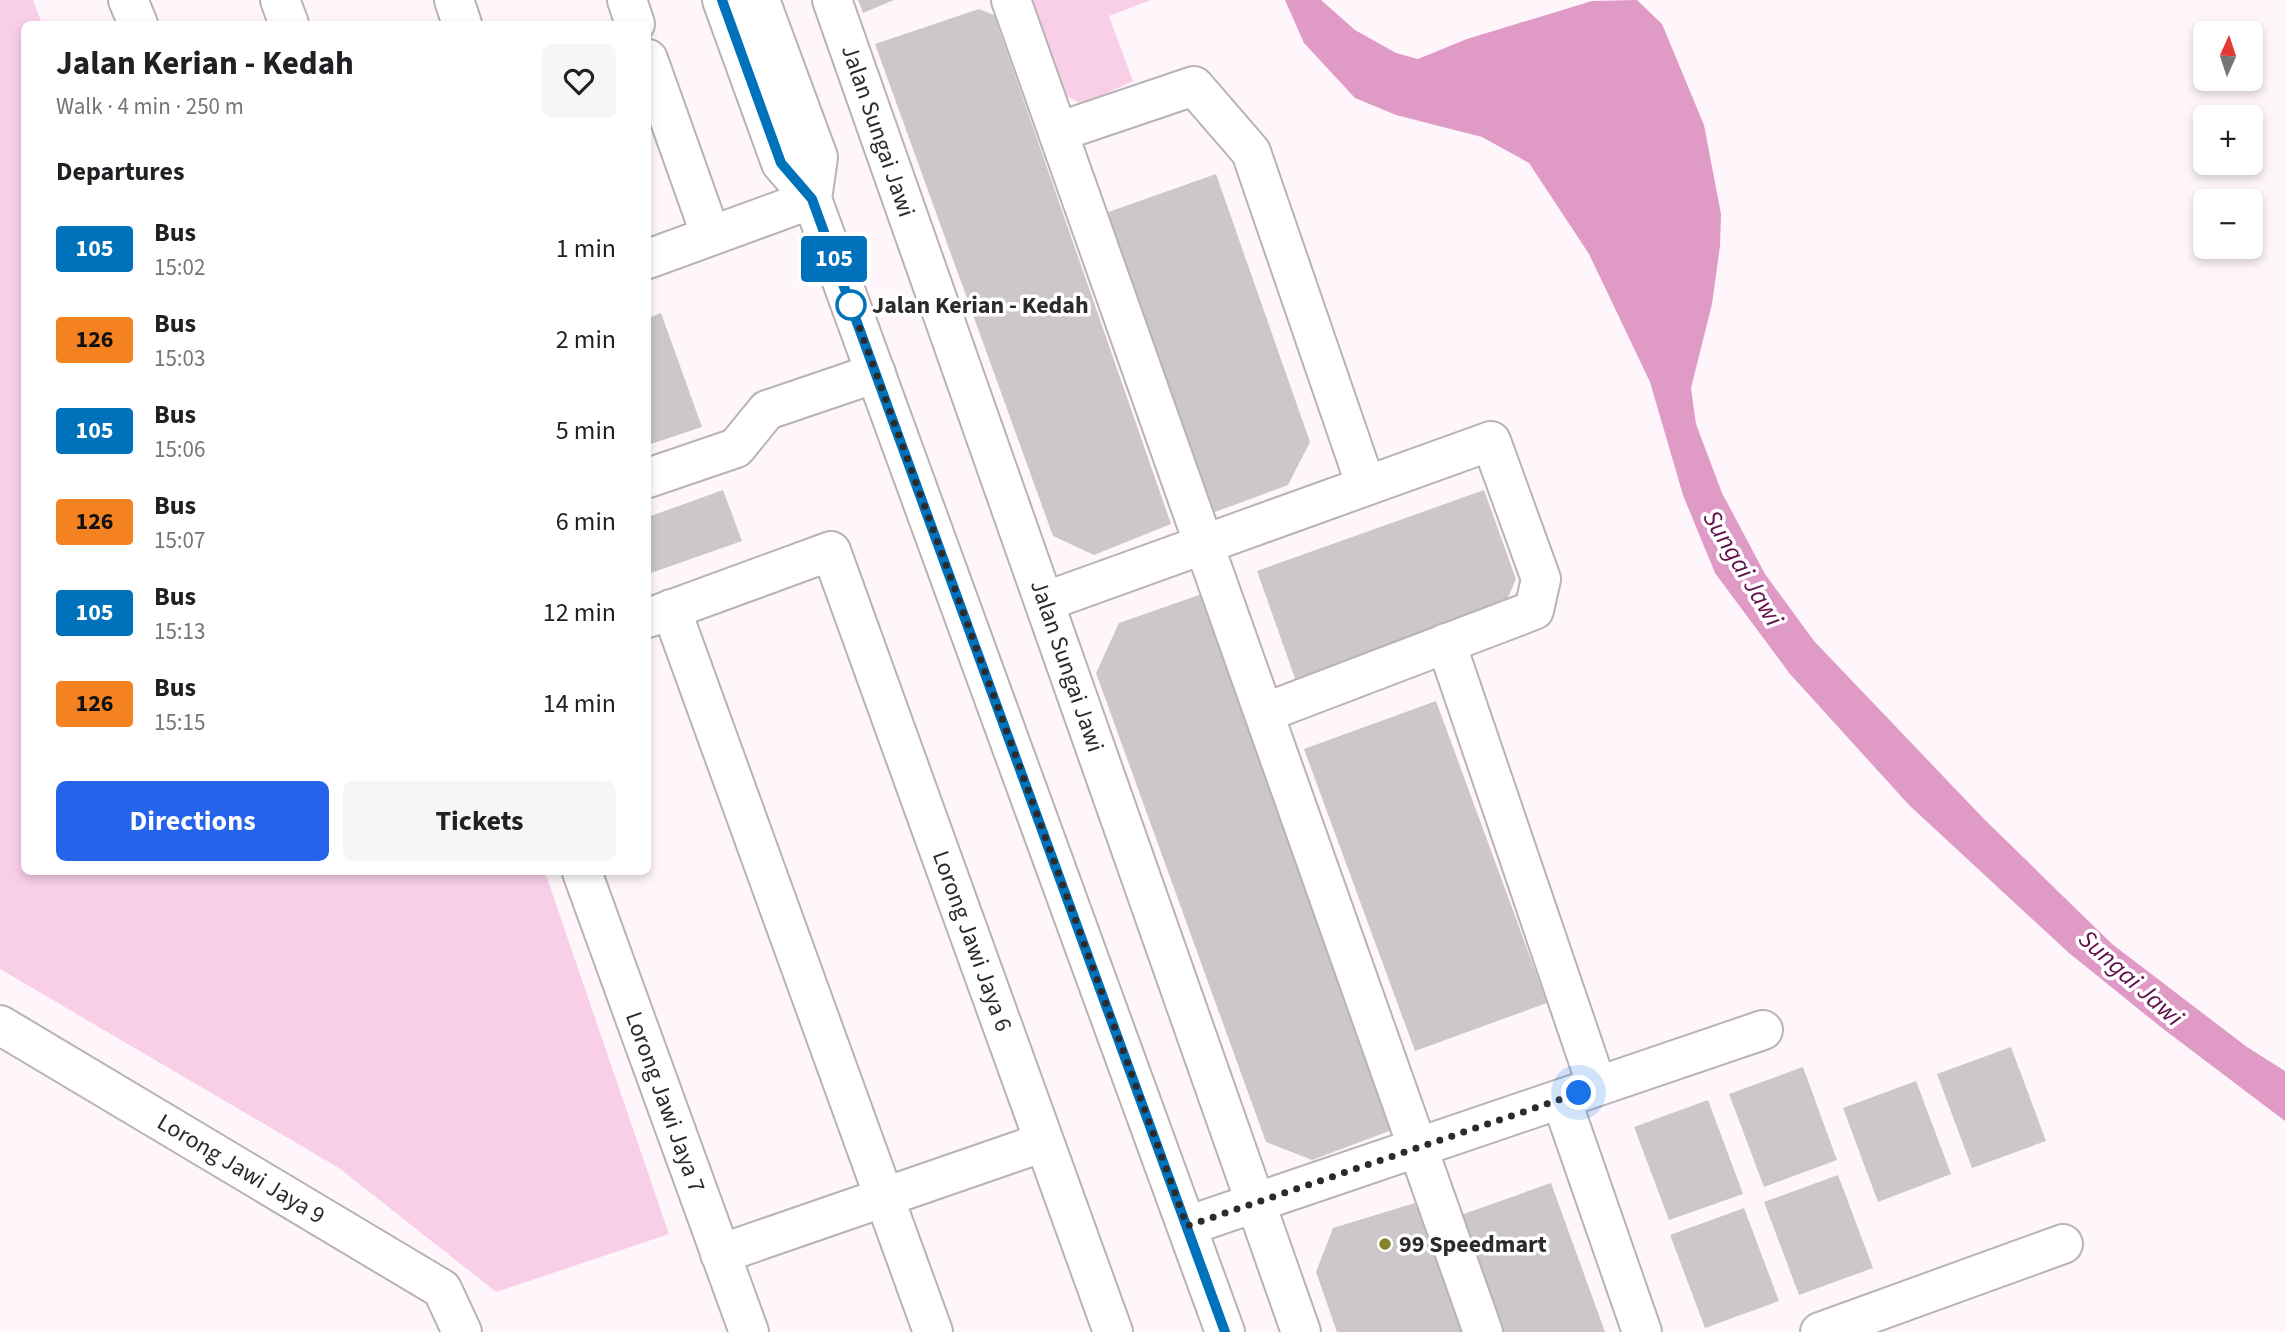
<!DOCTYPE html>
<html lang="en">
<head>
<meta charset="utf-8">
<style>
	:root { --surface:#fff; --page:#f6f6f6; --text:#202124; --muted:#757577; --accent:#2563eb }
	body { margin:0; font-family:"Source Sans 3",sans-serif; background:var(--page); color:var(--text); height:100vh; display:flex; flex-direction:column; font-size:26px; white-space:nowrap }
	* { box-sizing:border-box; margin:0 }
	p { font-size:23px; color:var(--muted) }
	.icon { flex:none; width:38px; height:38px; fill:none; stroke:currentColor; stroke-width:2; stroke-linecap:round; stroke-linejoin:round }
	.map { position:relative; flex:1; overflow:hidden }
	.sheet { position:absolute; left:21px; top:21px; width:630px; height:854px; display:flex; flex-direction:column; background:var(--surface); border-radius:10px; box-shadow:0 4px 10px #0003 }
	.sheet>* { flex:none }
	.badge { padding:0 14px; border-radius:5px; font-size:24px; line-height:46px }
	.needle { width:46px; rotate:3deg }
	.fabs { position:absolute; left:2193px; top:21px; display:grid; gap:14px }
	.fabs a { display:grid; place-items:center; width:70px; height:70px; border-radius:10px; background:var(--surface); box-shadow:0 4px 10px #0003; font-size:35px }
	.you { position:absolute; width:35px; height:35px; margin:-18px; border:5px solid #fff; border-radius:50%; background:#1a73e8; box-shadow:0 0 0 10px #1a73e833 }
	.map>.badge { position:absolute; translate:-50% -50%; box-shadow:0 0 0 4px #fff }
	h2 { padding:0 35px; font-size:26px; line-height:63px }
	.round { display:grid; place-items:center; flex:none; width:74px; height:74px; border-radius:10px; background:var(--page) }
	.head { display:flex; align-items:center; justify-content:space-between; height:119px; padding:0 35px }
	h1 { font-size:33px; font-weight:700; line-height:52px }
	.primary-button { display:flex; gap:14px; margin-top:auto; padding:14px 35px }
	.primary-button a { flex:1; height:80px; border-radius:10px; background:var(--accent); color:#fff; font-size:28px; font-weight:700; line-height:80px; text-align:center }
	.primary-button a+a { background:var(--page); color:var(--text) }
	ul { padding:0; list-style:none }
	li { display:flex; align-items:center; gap:21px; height:91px; padding:0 35px }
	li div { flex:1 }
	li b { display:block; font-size:26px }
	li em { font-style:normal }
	li .badge { min-width:77px; font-weight:700; text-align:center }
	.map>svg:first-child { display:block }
</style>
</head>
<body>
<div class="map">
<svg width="2285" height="1332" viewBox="0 0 2285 1332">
	<rect width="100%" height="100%" fill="#fef6fa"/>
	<path fill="#f9cfe8" d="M 0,0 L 33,0 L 42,24 L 24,24 L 24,872 L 545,872 L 669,1234 L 496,1292 L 339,1168 L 0,969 Z
		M 1031,0 L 1151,0 L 1109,16 L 1133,81 L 1083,104 L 1066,96 Z"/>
	<path fill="#df9ac6" d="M 1285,0 L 1321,0 L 1355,30 L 1396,53 L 1418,59 L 1467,39 L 1592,1 L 1637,0 L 1662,24 L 1704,125 L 1721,214 L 1720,246 L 1712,304 L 1691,388 L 1696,424 L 1722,493 L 1765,574 L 1814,641 L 1984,819 L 2112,944 L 2247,1047 L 2285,1071 L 2285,1121 L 2162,1028 L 2069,953 L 1909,805 L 1790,674 L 1715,573 L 1683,495 L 1650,382 L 1589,254 L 1529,163 L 1482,137 L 1396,115 L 1355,98 L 1304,43 Z"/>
	<path fill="#cdc6ca" d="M 858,0 L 894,0 L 863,13 Z
		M 979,9 L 994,15 L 1171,524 L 1094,555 L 1053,536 L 875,44 Z
		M 1216,174 L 1310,442 L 1288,485 L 1207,515 L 1100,215 Z
		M 661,313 L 702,427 L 648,445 L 648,318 Z
		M 723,490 L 742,541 L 648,574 L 648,517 Z
		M 1484,490 L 1516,579 L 1502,611 L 1297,684 L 1257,571 Z
		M 1202,594 L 1392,1130 L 1312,1160 L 1266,1142 L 1096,673 L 1119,623 Z
		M 1436,701 L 1547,1003 L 1415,1051 L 1304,749 Z
		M 2011,1047 L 2046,1141 L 1972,1168 L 1937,1074 Z
		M 1803,1067 L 1837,1160 L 1764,1187 L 1729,1094 Z
		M 1916,1081 L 1951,1174 L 1878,1202 L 1843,1108 Z
		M 1708,1100 L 1743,1194 L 1669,1220 L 1634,1127 Z
		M 1838,1175 L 1873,1268 L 1799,1295 L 1764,1202 Z
		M 1551,1183 L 1605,1332 L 1503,1332 L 1461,1215 Z
		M 1415,1203 L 1462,1332 L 1337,1332 L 1316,1272 L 1333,1228 Z
		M 1744,1208 L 1779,1301 L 1705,1328 L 1670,1235 Z"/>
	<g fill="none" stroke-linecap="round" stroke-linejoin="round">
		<defs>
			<path id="minor" d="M 128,0 L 138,24
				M 280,0 L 289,24
				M 454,0 L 462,24
				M 627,0 L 635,24
				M 832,0 L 1301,1332
				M 1011,0 L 1483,1332
				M 648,59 L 711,236
				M 1058,132 L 1194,86 L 1251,152 L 1366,486
				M 648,259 L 812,199
				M 648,478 L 736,448 L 767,410 L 876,373
				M 1044,602 L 1491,441 L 1541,579 L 1534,610 L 1264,713
				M 671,609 L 933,1332
				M 648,618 L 831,551 L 1113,1332
				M 1446,643 L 1597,1086
				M 582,872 L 749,1332
				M 0,1025 L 442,1289 L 462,1332
				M 1561,1099 L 1642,1332
				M 1187,1226 L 1763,1030
				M 720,1254 L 1044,1142
				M 1820,1332 L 2063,1244"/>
			<path id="major" d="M 722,0 L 781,163 L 812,199 L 1225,1332
				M 760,0 L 818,157 L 812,199"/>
		</defs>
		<use href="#minor" stroke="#b9b2b6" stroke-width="42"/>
		<use href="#major" stroke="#b9b2b6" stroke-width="42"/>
		<use href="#minor" stroke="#fff" stroke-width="38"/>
		<use href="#major" stroke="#fff" stroke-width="38"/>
	</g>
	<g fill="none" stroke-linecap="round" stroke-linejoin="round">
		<defs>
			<path id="line" d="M 722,0 L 781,163 L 812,199 L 1225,1332"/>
		</defs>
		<use href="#line" stroke="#fff" stroke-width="16"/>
		<use href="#line" stroke="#0072bc" stroke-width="10"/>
		<path stroke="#2d2a2b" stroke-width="7" stroke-dasharray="0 12.6" d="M 851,305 L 849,299 L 1187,1226 L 1579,1093"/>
	</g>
	<circle fill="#fff" stroke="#0072bc" stroke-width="3.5" cx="851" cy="305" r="14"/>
	<circle fill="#84832b" stroke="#fff" stroke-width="2.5" cx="1385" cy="1244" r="7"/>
	<g text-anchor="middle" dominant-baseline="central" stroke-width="7" stroke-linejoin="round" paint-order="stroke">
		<g font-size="24" fill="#2d2a2b" stroke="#fff">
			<text transform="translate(878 131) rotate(71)">Jalan Sungai Jawi</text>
			<text transform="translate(1067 666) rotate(71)">Jalan Sungai Jawi</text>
			<text transform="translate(972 941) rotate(70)">Lorong Jawi Jaya 6</text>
			<text transform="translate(665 1102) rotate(70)">Lorong Jawi Jaya 7</text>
			<text transform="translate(241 1169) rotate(31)">Lorong Jawi Jaya 9</text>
		</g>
		<g font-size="24" font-weight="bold" fill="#2d2a2b" stroke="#fff" text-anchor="start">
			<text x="872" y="305">Jalan Kerian - Kedah</text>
		</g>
		<g font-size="24" font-weight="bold" fill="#2d2a2b" stroke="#fff" text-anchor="start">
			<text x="1399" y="1244">99 Speedmart</text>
		</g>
		<g font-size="26" font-style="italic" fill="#61114c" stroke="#fff">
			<text transform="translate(1743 568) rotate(59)">Sungai Jawi</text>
			<text transform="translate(2131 978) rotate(42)">Sungai Jawi</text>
		</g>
	</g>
</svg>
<div class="fabs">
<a><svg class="needle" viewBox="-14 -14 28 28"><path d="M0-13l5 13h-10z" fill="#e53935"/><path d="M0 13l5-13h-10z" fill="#757577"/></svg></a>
<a>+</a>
<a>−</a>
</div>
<div class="you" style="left:1579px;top:1093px"></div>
<b class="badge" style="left:834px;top:259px;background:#0072bc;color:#fff">105</b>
<section class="sheet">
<div class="head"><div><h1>Jalan Kerian - Kedah</h1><p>Walk · 4 min · 250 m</p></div><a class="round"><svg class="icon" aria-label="heart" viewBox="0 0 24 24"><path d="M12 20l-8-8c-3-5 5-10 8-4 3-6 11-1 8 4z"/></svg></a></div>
<h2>Departures</h2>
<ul>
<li><span class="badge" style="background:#0072bc;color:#fff">105</span><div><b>Bus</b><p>15:02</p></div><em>1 min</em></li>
<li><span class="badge" style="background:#f58220;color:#111">126</span><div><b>Bus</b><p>15:03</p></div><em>2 min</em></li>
<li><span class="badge" style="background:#0072bc;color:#fff">105</span><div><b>Bus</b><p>15:06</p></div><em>5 min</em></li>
<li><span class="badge" style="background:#f58220;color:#111">126</span><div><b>Bus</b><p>15:07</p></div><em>6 min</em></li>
<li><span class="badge" style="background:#0072bc;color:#fff">105</span><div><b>Bus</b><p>15:13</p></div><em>12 min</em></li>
<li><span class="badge" style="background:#f58220;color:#111">126</span><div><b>Bus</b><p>15:15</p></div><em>14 min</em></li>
</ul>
<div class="primary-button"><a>Directions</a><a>Tickets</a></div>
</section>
</div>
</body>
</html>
